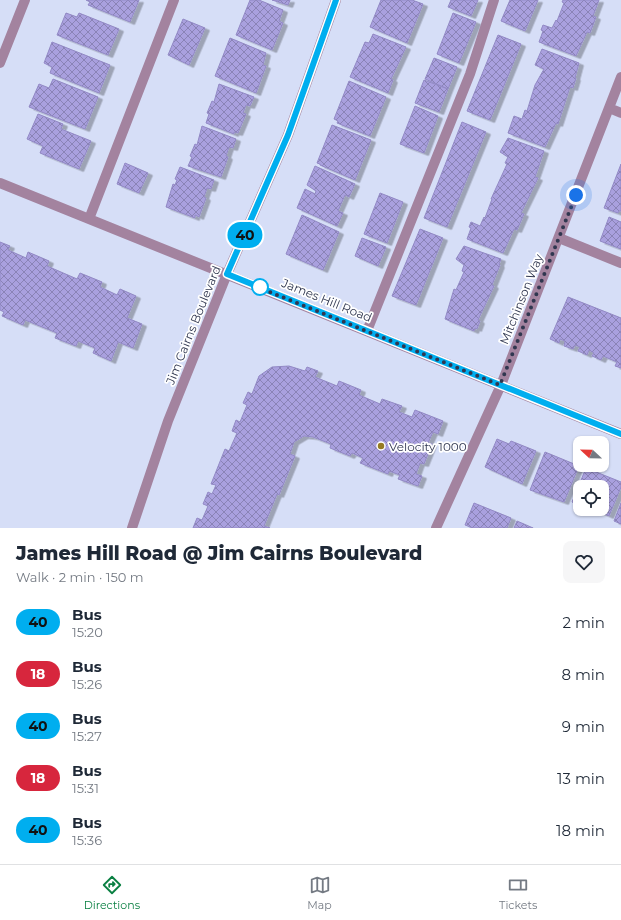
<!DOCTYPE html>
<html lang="en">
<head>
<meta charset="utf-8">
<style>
	:root { --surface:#fff; --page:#f6f6f7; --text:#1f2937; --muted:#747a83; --line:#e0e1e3; --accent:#0b8043 }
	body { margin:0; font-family:Montserrat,sans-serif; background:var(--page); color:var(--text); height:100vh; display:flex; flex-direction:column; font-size:15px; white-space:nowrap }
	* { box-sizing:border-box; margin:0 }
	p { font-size:13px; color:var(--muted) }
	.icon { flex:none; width:22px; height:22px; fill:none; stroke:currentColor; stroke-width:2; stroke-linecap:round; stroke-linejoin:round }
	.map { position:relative; height:528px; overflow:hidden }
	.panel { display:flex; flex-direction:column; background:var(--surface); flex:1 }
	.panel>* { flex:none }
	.badge { padding:0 8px; border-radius:13px; font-size:14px; line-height:26px }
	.needle { width:26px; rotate:292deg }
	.controls { position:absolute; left:573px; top:436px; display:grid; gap:8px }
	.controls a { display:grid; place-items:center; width:36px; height:36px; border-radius:8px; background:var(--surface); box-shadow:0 1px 3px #0004; font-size:20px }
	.you { position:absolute; width:20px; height:20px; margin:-10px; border:3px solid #fff; border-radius:50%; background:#1a73e8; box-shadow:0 0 0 6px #1a73e833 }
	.map>.badge { position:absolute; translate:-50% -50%; box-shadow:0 0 0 2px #fff }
	.round { display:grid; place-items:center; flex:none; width:42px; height:42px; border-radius:8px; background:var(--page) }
	.head { display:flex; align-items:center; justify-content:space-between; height:68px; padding:0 16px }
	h1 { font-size:19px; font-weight:800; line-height:30px }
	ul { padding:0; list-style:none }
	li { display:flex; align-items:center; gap:12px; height:52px; padding:0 16px }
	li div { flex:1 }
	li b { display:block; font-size:15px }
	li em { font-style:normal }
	li .badge { min-width:44px; font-weight:700; text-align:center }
	.menu { display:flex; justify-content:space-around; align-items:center; height:56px; border-top:1px solid var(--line); background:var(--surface); font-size:11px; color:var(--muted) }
	.menu a { display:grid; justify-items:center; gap:2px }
	.menu .on { color:var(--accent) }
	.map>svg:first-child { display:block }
</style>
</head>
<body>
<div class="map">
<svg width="621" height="528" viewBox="0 0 621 528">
	<defs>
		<pattern id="building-cross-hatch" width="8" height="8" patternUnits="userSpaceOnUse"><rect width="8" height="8" fill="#a9a0de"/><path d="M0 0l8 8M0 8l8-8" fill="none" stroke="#8a83b6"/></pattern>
		<filter id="shadow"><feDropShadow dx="4.5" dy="2.5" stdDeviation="0" flood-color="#0004"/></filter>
	</defs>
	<rect width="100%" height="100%" fill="#d6def7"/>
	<path fill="url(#building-cross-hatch)" stroke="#9289c5" filter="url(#shadow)" d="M 86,0 L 139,0 L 130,22 L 88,5 L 90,2 Z
		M 250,0 L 259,0 L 283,10 L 279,21 L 283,23 L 272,50 L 236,35 Z
		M 272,0 L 290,0 L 288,5 Z
		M 381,0 L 412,0 L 423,4 L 407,43 L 370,27 Z
		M 451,0 L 478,0 L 471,16 L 448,7 Z
		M 510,0 L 538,0 L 525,31 L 501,21 Z
		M 563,0 L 599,0 L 593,16 L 596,17 L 590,33 L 587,32 L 576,56 L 539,42 L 543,31 L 541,30 L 543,25 L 552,28 L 556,20 L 557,21 L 564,3 L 562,2 Z
		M 66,13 L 77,17 L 79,13 L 119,29 L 108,55 L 57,35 Z
		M 453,13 L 476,22 L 459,63 L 437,54 Z
		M 183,19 L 205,28 L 189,65 L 168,55 Z
		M 373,34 L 406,47 L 391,79 L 393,80 L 388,93 L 350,77 L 365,42 L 369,43 Z
		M 498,35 L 521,44 L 490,120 L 467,111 Z
		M 230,38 L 266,53 L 263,65 L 266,66 L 256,93 L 215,76 Z
		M 52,42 L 110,65 L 99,93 L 50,73 L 52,67 L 44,63 Z
		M 542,49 L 579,63 L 575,78 L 576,78 L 573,88 L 570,87 L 558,124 L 556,123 L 545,147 L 508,133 L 514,116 L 522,119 L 525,110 L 527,111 L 535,85 L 544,69 L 535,65 Z
		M 434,58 L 457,67 L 448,89 L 425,79 Z
		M 53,79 L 98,97 L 85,129 L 29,107 L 39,84 L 49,88 Z
		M 424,80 L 448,89 L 439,112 L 415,103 Z
		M 349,81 L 386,97 L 370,136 L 337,123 L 338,121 L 334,119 Z
		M 219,84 L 254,97 L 250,106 L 246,105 L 243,113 L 246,114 L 238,133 L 234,132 L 234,134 L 206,123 L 209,114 L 207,113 L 212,101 L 214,102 Z
		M 415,106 L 438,116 L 424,153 L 400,144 Z
		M 38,114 L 63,124 L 61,129 L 91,141 L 79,169 L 40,153 L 43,146 L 27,139 Z
		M 462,122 L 486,132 L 447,227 L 424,218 Z
		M 332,125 L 371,140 L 355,180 L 320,165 L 320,164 L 317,163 Z
		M 202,126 L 236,139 L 233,148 L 229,147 L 226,156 L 228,157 L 221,177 L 188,166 L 192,157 L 190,156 L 195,144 L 197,145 Z
		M 508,138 L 544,151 L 535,177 L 538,178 L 521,213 L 524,214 L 517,230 L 514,229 L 503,253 L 467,239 L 471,228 L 469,227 L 471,222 L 480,226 L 484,217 L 485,218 L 492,199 L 491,199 L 507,164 L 505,163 L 508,157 L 500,152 Z
		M 125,163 L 148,173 L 139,193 L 117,184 Z
		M 621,164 L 621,211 L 619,211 L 618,213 L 604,208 Z
		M 315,166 L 355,184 L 349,197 L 345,195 L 338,211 L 343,213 L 337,226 L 297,208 L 305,189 L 315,194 L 316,191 L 307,185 Z
		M 180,167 L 214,180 L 211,189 L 207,188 L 204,197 L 206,198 L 199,217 L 195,215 L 195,218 L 166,207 L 173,184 L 175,185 L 177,180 L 175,179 Z
		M 380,193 L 403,202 L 387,243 L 364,234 Z
		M 302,215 L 339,232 L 323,270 L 286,254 Z
		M 609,217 L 621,222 L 621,249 L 600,241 Z
		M 420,229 L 443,238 L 416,305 L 392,296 Z
		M 362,238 L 386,247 L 378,266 L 355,256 Z
		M 0,242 L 10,246 L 8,250 L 26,258 L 28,252 L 49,261 L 47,266 L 77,279 L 80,273 L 102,282 L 100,287 L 117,295 L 120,289 L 136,296 L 127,318 L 142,324 L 133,348 L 118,342 L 111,361 L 93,353 L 95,348 L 78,341 L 76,346 L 55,338 L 57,333 L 25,320 L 23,325 L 2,316 L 4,312 L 0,310 Z
		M 464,246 L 501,259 L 499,264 L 500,265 L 492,285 L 494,286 L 478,320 L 480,321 L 477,329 L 475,328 L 474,331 L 445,319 L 454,289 L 456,290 L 464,272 L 462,271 L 464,265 L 456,259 Z
		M 568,297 L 621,318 L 621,368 L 615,366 L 617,362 L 603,356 L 601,360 L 592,356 L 594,353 L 589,350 L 587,355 L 578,351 L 580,347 L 575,345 L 573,349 L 564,346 L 565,341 L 560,339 L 559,343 L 550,339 Z
		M 289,366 L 305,371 L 307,367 L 318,371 L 315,377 L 337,386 L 339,381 L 361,390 L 359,395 L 380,404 L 382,399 L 402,406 L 399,412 L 412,417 L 415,410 L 443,421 L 438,434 L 433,432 L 428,443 L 432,444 L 424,464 L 420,463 L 416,474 L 422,476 L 418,486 L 398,479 L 400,475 L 389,471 L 388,474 L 360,463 L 363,458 L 352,453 L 350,456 L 330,448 L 331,444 L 313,437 L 304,436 L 294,442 L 290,454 L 295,456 L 279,495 L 277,494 L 264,526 L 270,528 L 193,528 L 197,518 L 202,520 L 208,506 L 203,504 L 208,492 L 212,494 L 216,485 L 211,484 L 225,449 L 229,451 L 237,433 L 232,431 L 236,420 L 240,422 L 247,405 L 243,403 L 248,392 L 252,394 L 259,376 L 272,367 Z
		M 497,439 L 509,444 L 511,441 L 536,451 L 522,484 L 485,467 Z
		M 545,452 L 579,466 L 564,502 L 530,490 Z
		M 586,468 L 621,482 L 621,487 L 609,516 L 593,509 L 592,511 L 587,509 L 602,509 L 602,487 L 580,487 L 580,506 L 572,502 Z
		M 474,503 L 511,518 L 507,528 L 473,528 L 465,525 Z
		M 621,503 L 621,524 L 614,521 Z
		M 517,521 L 533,528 L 514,528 Z"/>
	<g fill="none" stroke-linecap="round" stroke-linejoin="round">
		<path stroke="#a3839f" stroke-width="10" d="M 0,63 L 25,0
			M 609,108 L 621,113
			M 0,183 L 621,434
			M 89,219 L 174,0
			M 559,238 L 621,263
			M 367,331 L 470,74 L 494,0
			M 132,528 L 168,421 L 227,274 L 288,135 L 336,0
			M 436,528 L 501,385 L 621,77"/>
	</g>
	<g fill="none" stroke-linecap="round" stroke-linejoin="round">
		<defs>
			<path id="line" d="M 336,0 L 288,135 L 227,274 L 621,434"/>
		</defs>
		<use href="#line" stroke="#fff" stroke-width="9"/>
		<use href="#line" stroke="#00aeef" stroke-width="6"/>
		<path stroke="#303750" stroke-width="4" stroke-dasharray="0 7.2" d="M 260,287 L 255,286 L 500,385 L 576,195"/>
	</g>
	<circle fill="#fff" stroke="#00aeef" stroke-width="2" cx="260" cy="287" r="8"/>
	<circle fill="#967b22" stroke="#fff" stroke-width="1.5" cx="381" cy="446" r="4"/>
	<g text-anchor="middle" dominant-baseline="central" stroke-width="3.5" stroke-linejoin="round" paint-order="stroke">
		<g font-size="12" fill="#303750" stroke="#fff">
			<text transform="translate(521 299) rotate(-68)">Mitchinson Way</text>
			<text transform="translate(327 300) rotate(22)">James Hill Road</text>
			<text transform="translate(193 325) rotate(-68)">Jim Cairns Boulevard</text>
		</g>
		<g font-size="12" fill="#303750" stroke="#fff" text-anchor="start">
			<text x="389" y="446">Velocity 1000</text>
		</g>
	</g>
</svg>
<div class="controls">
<a><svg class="needle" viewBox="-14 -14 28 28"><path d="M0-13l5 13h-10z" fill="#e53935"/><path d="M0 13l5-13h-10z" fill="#747a83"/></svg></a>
<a><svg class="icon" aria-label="locate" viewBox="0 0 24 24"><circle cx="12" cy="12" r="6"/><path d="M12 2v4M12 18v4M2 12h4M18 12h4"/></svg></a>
</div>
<div class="you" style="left:576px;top:195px"></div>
<b class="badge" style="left:245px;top:235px;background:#00aeef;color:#111">40</b>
</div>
<section class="panel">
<div class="head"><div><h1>James Hill Road @ Jim Cairns Boulevard</h1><p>Walk · 2 min · 150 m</p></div><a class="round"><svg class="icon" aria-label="heart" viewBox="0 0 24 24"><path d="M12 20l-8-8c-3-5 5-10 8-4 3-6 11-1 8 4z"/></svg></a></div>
<ul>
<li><span class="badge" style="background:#00aeef;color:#111">40</span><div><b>Bus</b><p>15:20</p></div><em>2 min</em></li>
<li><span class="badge" style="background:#d7263d;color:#fff">18</span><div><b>Bus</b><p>15:26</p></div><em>8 min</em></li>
<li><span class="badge" style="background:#00aeef;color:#111">40</span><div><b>Bus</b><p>15:27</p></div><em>9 min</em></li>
<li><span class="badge" style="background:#d7263d;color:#fff">18</span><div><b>Bus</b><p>15:31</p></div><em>13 min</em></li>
<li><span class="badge" style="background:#00aeef;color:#111">40</span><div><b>Bus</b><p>15:36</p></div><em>18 min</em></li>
</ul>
</section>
<nav class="menu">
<a class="on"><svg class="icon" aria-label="directions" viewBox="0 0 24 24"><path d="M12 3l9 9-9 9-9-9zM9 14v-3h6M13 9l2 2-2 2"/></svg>Directions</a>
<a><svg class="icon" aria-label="map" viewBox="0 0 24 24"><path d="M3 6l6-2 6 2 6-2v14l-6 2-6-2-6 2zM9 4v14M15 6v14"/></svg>Map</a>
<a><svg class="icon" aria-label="tickets" viewBox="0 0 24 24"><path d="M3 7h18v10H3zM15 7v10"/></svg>Tickets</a>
</nav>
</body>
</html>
